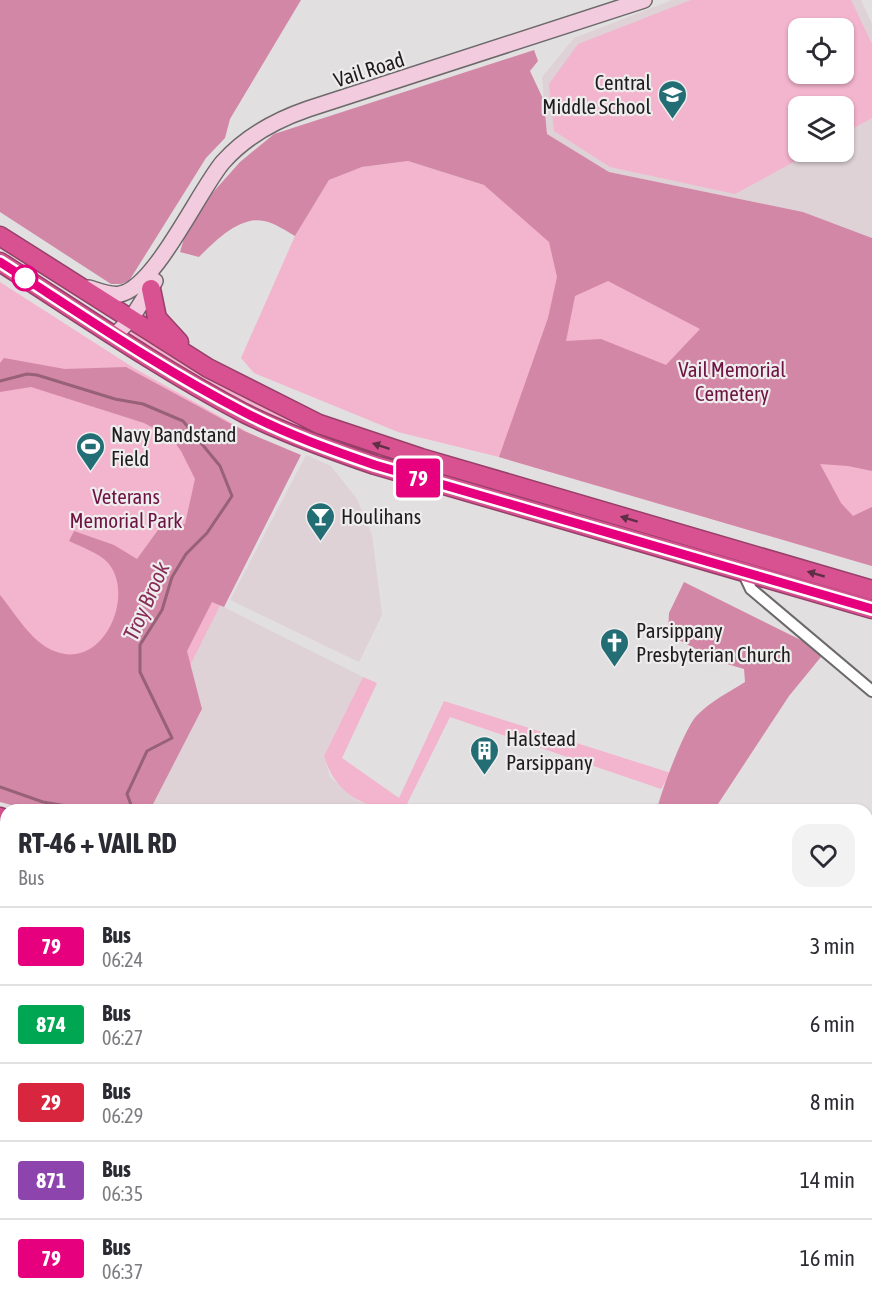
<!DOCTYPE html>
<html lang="en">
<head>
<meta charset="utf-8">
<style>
	:root { --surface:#fff; --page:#f2f2f3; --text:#2b2b33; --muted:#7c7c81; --line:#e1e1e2 }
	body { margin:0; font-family:"Asap Condensed",sans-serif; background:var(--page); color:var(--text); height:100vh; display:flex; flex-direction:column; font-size:22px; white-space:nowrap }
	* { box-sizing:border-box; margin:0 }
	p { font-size:20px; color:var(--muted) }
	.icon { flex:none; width:33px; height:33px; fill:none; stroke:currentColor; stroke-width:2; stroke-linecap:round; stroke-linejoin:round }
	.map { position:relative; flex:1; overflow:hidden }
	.details { position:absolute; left:0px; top:804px; width:873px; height:504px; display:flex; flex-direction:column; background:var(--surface); border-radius:18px 18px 0 0; box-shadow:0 2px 4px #0004 }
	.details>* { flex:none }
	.badge { padding:0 12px; border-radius:4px; font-size:21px; line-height:39px }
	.tools { position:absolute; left:788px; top:18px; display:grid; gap:12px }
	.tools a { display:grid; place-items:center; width:66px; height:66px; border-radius:12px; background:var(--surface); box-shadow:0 2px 4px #0004; font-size:30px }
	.map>.badge { position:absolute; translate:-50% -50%; box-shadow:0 0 0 3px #fff }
	.round { display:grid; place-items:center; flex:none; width:63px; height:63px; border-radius:18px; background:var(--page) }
	.summary { display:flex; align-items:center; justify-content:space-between; height:102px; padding:0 18px }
	h1 { font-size:28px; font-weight:700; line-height:45px }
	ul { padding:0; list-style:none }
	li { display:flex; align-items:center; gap:18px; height:78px; padding:0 18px; border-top:2px solid var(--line) }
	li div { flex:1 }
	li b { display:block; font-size:22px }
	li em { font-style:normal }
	li .badge { min-width:66px; font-weight:700; text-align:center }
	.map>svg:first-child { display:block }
</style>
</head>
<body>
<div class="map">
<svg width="872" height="1308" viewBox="0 0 872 1308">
	<rect width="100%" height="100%" fill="#e2dfe0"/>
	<path fill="#ded2d7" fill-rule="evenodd" d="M 672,0 L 861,0 L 872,24 L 872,238 L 803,212 L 609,172 L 547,134 L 542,77 L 574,38 ZM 798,28 L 843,28 L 843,74 L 798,74 ZM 798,106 L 843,106 L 843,152 L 798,152 Z
		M 306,455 L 331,466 L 357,499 L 372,535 L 382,615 L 359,662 L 230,600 Z
		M 212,601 L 363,677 L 324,756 L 330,777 L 358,801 L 389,810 L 150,810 L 202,709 L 187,651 Z
		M 0,1006 L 6,1008 L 6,1302 L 825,1302 L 824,1308 L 0,1308 Z"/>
	<path fill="#f3b4cd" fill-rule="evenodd" d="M 691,0 L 851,0 L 872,44 L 872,118 L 843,134 L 843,106 L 798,106 L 798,152 L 812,152 L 735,194 L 610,167 L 554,131 L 549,84 L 578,44 ZM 798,28 L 843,28 L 843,74 L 798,74 Z
		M 408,161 L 484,185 L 872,277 L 872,566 L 499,457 L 398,432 L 254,373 L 241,358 L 295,236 L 329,180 L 362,167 Z
		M 0,282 L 134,368 L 294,458 L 118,809 L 0,776 Z
		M 133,329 L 233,388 L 869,595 L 804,582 L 405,467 L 280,422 L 212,389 L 133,339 L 129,334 Z
		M 363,677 L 377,683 L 342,758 L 399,798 L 444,701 L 671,773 L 661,789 L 450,717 L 404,810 C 365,810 335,794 324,756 Z"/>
	<path fill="#d387a6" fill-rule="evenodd" d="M 0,0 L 301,0 L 230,119 L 225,138 L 206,158 L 129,281 L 121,284 L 111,284 L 0,212 Z
		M 534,50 L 538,61 L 530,71 L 544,101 L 547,134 L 609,172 L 803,212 L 872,238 L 872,471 L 848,466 L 820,464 L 841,503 L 853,516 L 872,507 L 872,566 L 499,457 L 548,318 L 557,277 L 549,242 L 484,185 L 408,161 L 362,167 L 329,180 L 295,236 C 286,231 275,223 264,221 C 240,215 214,242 199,257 L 180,252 L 190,218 L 240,162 L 274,134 ZM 608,281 L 700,329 L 666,365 L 601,339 L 566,341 L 575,296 Z
		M 4,358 L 65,369 L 126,367 L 244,431 L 301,455 L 224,607 L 212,602 L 187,651 L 202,709 L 150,810 L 30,810 L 0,802 L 0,595 C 14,612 32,643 54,651 C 103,671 135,597 109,564 C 100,553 81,547 69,541 L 74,531 L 114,545 L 137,559 L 158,530 L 185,524 L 195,479 L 181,451 L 171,437 L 144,423 L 31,387 L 0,392 L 0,363 Z
		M 684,582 L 825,652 L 789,696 L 718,804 L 726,810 L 657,810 C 661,791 681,739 692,722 C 703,705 728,693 745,682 L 744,669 L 720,662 L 668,634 L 669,613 Z
		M 872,1221 L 872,1308 L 824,1308 L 825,1302 L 867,1302 L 867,1239 Z"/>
	<path fill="#cb7f9e" stroke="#976177" stroke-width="1.5" d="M 6,1194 L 6,1302 L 144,1302 L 145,1308 L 0,1308 L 0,1206 Z"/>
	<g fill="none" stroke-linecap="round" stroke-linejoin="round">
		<path stroke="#976177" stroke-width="3" d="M 0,381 L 27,374 L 37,375 L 115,399 L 143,404 L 183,421 L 220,466 L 232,496 L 207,533 L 186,554 L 172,577 L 162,610 L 140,645 L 140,672 L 172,738 L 147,751 L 127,794 L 133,810
			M 0,787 L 43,802 L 90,810"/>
		<defs>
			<path id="street" d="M 743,572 L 751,589 L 872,691
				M 867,944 L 872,944"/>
			<path id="secondary" d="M 89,288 C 99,291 110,296 120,294 C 155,288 199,190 223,162 C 246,136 276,120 308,109 L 644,0
				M 114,336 L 131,319 L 155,281"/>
			<path id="highway" d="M 0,236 L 208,368 L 319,424 L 421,458 L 872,590
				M 0,262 C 81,314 159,368 244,413 C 286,434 331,450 375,465 L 872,609
				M 151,289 L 157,318 L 179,342
				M 0,817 L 6,820
				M 0,861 L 6,862
				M 0,890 L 6,892
				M 0,936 L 6,938
				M 0,950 L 6,951
				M 867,1054 L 872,1055
				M 867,1073 L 872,1074
				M 867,1090 L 872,1092
				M 867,1118 L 872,1120
				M 867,1132 L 872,1133
				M 867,1159 L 872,1160"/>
		</defs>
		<use href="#street" stroke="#6c696a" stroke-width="14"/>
		<use href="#secondary" stroke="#6c696a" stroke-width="18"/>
		<use href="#highway" stroke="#973f68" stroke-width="21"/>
		<use href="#street" stroke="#fff" stroke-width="10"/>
		<use href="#secondary" stroke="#f3cbde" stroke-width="15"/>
		<use href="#highway" stroke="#d85291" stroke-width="18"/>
	</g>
	<defs><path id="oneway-solid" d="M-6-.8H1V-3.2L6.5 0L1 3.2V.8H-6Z" transform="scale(1.5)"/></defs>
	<g fill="#5f2f46">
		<use href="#oneway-solid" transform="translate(381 446) rotate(-162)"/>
		<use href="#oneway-solid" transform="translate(629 519) rotate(-163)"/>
		<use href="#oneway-solid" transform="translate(816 574) rotate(-164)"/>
	</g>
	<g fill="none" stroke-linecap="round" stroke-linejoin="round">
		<defs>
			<path id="line" d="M 0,262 C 81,314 159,368 244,412 C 286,434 331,450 375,465 L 872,609"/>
		</defs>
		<use href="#line" stroke="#fff" stroke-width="14"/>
		<use href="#line" stroke="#e6007e" stroke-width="9"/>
	</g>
	<defs>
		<symbol id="school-pin" viewBox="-11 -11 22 30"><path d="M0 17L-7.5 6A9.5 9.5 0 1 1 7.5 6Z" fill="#236d75" stroke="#efeced"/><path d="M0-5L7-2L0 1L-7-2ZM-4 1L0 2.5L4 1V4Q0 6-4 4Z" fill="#fff"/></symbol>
		<symbol id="stadium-pin" viewBox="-11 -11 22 30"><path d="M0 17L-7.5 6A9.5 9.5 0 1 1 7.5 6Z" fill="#236d75" stroke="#efeced"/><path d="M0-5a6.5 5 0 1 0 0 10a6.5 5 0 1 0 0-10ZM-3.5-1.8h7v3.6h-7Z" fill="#fff"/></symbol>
		<symbol id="bar-pin" viewBox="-11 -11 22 30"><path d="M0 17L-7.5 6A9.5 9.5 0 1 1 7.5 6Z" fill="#236d75" stroke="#efeced"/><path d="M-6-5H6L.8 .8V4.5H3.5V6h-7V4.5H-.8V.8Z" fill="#fff"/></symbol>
		<symbol id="church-pin" viewBox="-11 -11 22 30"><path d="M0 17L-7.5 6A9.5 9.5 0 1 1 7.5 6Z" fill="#236d75" stroke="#efeced"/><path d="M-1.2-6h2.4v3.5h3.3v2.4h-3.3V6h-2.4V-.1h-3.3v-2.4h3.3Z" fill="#fff"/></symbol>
		<symbol id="building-pin" viewBox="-11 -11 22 30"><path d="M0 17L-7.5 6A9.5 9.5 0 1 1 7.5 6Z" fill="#236d75" stroke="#efeced"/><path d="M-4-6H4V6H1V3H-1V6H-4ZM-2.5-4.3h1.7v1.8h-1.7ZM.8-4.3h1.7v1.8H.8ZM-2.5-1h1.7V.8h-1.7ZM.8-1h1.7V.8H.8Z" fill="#fff"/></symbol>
	</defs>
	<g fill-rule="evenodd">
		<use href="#school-pin" x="656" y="78" width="33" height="45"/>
		<use href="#stadium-pin" x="74" y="430" width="33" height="45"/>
		<use href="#bar-pin" x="304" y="500" width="33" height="45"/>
		<use href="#church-pin" x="598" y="626" width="33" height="45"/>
		<use href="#building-pin" x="468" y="734" width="33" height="45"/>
	</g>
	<circle fill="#fff" stroke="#e6007e" stroke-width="3" cx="25" cy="278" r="12"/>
	<g text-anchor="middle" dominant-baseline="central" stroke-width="4.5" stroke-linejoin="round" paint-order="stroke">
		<g font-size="21" fill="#1e1c1d" stroke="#efeced">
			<text transform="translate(369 69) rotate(-18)">Vail Road</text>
		</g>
		<g font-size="21" fill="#1e1c1d" stroke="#efeced" text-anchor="start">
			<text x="651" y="82" text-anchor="end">Central<tspan x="651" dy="24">Middle School</tspan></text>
			<text x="111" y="434">Navy Bandstand<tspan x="111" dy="24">Field</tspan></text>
			<text x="341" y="516">Houlihans</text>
			<text x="636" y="630">Parsippany<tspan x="636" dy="24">Presbyterian Church</tspan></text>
			<text x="506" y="738">Halstead<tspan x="506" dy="24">Parsippany</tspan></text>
		</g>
		<g font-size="21" fill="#6e1443" stroke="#efeced">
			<text x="732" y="369">Vail Memorial<tspan x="732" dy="24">Cemetery</tspan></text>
			<text x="126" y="496">Veterans<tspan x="126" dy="24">Memorial Park</tspan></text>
		</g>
		<g font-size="22" font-style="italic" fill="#872d58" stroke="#efeced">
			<text transform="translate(146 601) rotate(-66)">Troy Brook</text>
		</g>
	</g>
</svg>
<div class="tools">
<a><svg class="icon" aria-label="locate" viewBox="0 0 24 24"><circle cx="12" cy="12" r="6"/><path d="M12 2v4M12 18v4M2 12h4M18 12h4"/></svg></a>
<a><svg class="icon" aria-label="layers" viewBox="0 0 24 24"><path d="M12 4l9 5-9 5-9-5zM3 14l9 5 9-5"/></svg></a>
</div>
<b class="badge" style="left:418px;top:478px;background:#e6007e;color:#fff">79</b>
<section class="details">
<div class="summary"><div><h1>RT-46 + VAIL RD</h1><p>Bus</p></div><a class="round"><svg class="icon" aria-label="heart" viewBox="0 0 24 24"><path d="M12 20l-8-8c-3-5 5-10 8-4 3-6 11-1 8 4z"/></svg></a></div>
<ul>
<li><span class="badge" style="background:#e6007e;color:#fff">79</span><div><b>Bus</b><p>06:24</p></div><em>3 min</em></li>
<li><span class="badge" style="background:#00a651;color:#fff">874</span><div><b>Bus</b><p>06:27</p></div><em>6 min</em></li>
<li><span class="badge" style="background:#d7263d;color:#fff">29</span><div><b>Bus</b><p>06:29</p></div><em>8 min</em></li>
<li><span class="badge" style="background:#8e44ad;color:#fff">871</span><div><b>Bus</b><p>06:35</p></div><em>14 min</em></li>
<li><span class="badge" style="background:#e6007e;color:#fff">79</span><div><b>Bus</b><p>06:37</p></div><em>16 min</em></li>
</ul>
</section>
</div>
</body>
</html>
